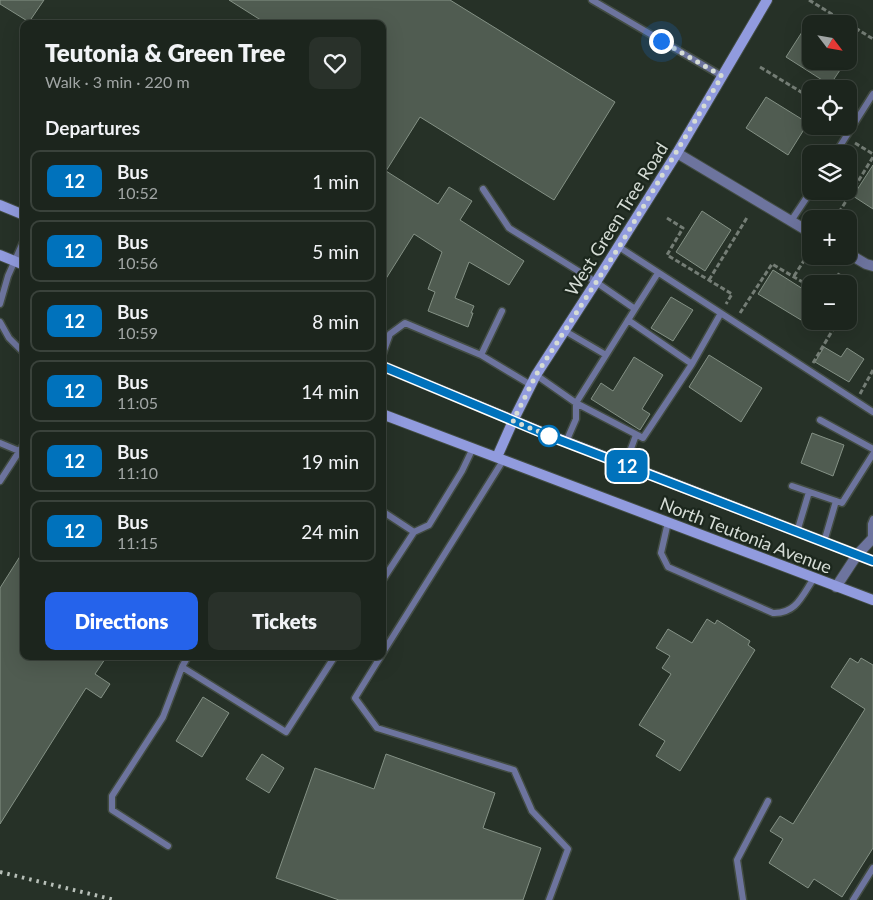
<!DOCTYPE html>
<html lang="en">
<head>
<meta charset="utf-8">
<style>
	:root { --surface:#1c251d; --page:#29312a; --text:#f1f3f6; --muted:#a0a5a4; --line:#3a423b; --accent:#2563eb }
	body { margin:0; font-family:Lato,sans-serif; background:var(--page); color:var(--text); height:100vh; display:flex; flex-direction:column; font-size:19px; white-space:nowrap }
	* { box-sizing:border-box; margin:0 }
	p { font-size:16px; color:var(--muted) }
	.icon { flex:none; width:28px; height:28px; fill:none; stroke:currentColor; stroke-width:2; stroke-linecap:round; stroke-linejoin:round }
	.map { position:relative; flex:1; overflow:hidden }
	.details { position:absolute; left:20px; top:20px; width:366px; height:640px; display:flex; flex-direction:column; background:var(--surface); border-radius:10px; box-shadow:0 5px 20px #0002,0 0 0 1px var(--line) }
	.details>* { flex:none }
	.badge { padding:0 10px; border-radius:8px; font-size:18px; line-height:32px }
	.needle { width:32px; rotate:121deg }
	.tools { position:absolute; left:802px; top:15px; display:grid; gap:10px }
	.tools a { display:grid; place-items:center; width:55px; height:55px; border-radius:10px; background:var(--surface); box-shadow:0 5px 20px #0002,0 0 0 1px var(--line); font-size:25px }
	.you { position:absolute; width:25px; height:25px; margin:-12px; border:4px solid #fff; border-radius:50%; background:#1a73e8; box-shadow:0 0 0 8px #1a73e833 }
	.map>.badge { position:absolute; translate:-50% -50%; box-shadow:0 0 0 2px #fff }
	h2 { padding:0 25px; font-size:19px; line-height:45px }
	.round { display:grid; place-items:center; flex:none; width:52px; height:52px; border-radius:10px; background:var(--page) }
	.summary { display:flex; align-items:center; justify-content:space-between; height:85px; padding:0 25px }
	h1 { font-size:24px; font-weight:800; line-height:38px }
	.button { display:flex; gap:10px; margin-top:auto; padding:10px 25px }
	.button a { flex:1; height:58px; border-radius:10px; background:var(--accent); color:#fff; font-size:20px; font-weight:800; line-height:58px; text-align:center }
	.button a+a { background:var(--page); color:var(--text) }
	ul { padding:0; list-style:none }
	li { display:flex; align-items:center; gap:15px; height:62px; margin:0 10px 8px; padding:0 15px; border:2px solid var(--line); border-radius:10px }
	li div { flex:1 }
	li b { display:block; font-size:19px }
	li em { font-style:normal }
	li .badge { min-width:55px; font-weight:700; text-align:center }
	.map>svg:first-child { display:block }
</style>
</head>
<body>
<div class="map">
<svg width="873" height="900" viewBox="0 0 873 900">
	<rect width="100%" height="100%" fill="#263127"/>
	<path fill="#505c51" stroke="#849185" d="M 0,0 L 44,0 L 29,22 L 0,4 Z
		M 229,0 L 450,0 L 615,102 L 554,200 L 420,117 L 386,171 L 438,204 L 449,187 L 472,201 L 460,220 L 524,261 L 509,285 L 469,262 L 455,298 L 474,306 L 471,313 L 473,313 L 468,327 L 428,311 L 435,292 L 428,289 L 442,252 L 414,234 L 382,285 L 382,24 L 267,24 Z
		M 811,18 L 811,61 L 846,61 L 830,85 L 786,57 Z
		M 766,97 L 808,123 L 788,155 L 746,128 Z
		M 873,165 L 873,209 L 853,196 Z
		M 702,211 L 731,230 L 705,271 L 676,252 Z
		M 773,270 L 811,294 L 811,326 L 758,294 Z
		M 671,297 L 693,310 L 673,341 L 651,328 Z
		M 824,347 L 841,357 L 847,348 L 864,359 L 849,382 L 815,362 Z
		M 709,355 L 762,388 L 741,422 L 689,387 Z
		M 634,357 L 663,375 L 642,409 L 650,414 L 640,430 L 591,399 L 601,383 L 613,391 Z
		M 812,433 L 844,445 L 833,476 L 801,463 Z
		M 24,550 L 24,656 L 107,656 L 95,674 L 110,684 L 101,698 L 86,688 L 0,824 L 0,588 Z
		M 707,619 L 715,624 L 717,620 L 750,641 L 748,645 L 755,650 L 680,771 L 656,756 L 665,741 L 639,725 L 671,674 L 662,668 L 670,656 L 656,648 L 668,629 L 692,643 Z
		M 850,658 L 858,663 L 861,658 L 873,665 L 873,848 L 842,897 L 814,879 L 808,888 L 769,863 L 783,839 L 770,831 L 780,816 L 793,824 L 865,709 L 831,687 Z
		M 203,697 L 229,713 L 202,757 L 176,741 Z
		M 262,754 L 284,768 L 269,793 L 246,779 Z
		M 386,754 L 495,793 L 483,828 L 541,848 L 523,900 L 339,900 L 276,878 L 315,768 L 374,789 Z"/>
	<g fill="none" stroke-linecap="round" stroke-linejoin="round">
		<defs>
			<path id="lane" d="M 592,0 L 722,76
				M 835,154 L 873,94
				M 483,189 L 509,228 L 596,282 L 635,309 L 576,403 L 536,375
				M 791,221 L 811,191
				M 619,247 L 873,412
				M 0,304 L 8,276 L 24,240
				M 635,309 L 658,273
				M 628,320 L 692,364
				M 0,322 L 9,338 L 24,353
				M 565,331 L 606,355
				M 481,355 L 502,311
				M 382,356 L 390,334 L 405,323 L 481,355 L 531,385
				M 820,420 L 873,449
				M 566,442 L 576,419 L 576,403 L 643,438 L 692,364 L 721,313
				M 0,443 L 19,451
				M 625,465 L 636,435
				M 0,481 L 24,444
				M 792,486 L 842,503 L 873,454
				M 382,511 L 414,532 L 429,525 L 462,471 L 473,448
				M 668,522 L 661,553 L 668,567 L 773,613 C 796,614 802,596 814,578
				M 797,532 L 809,492
				M 871,539 L 871,524 L 873,519
				M 824,542 L 836,501
				M 382,581 L 414,532
				M 382,654 L 504,459
				M 188,656 L 182,667 L 286,732 L 335,656
				M 381,656 L 355,698 L 377,728 L 514,770 L 532,811 L 568,849 L 549,900
				M 168,846 L 112,810 L 112,796 L 163,717 L 182,667
				M 743,900 L 737,860 L 768,801
				M 853,900 L 873,868"/>
			<path id="street" d="M 677,153 L 811,233
				M 849,254 L 866,264 L 873,266
				M 836,587 L 857,555 L 873,538"/>
			<path id="secondary" d="M 0,205 L 24,215
				M 0,255 L 24,265
				M 382,366 L 539,431 L 873,561
				M 382,414 L 873,600
				M 497,457 L 513,421 L 536,375 L 596,282 L 677,153 L 767,0"/>
		</defs>
		<use href="#lane" stroke="#424c43" stroke-width="9"/>
		<use href="#street" stroke="#424c43" stroke-width="12"/>
		<use href="#secondary" stroke="#424c43" stroke-width="12"/>
		<path stroke="#747d75" stroke-width="3" stroke-dasharray="5 2.5" stroke-linecap="butt" d="M 809,0 L 848,24
			M 849,24 L 873,39
			M 760,67 L 811,98
			M 855,143 L 873,154
			M 667,218 L 683,228 L 667,255 L 732,294 L 726,304
			M 835,219 L 873,157
			M 794,276 L 809,253
			M 709,280 L 748,216
			M 833,284 L 840,272
			M 740,313 L 772,264 L 811,287
			M 813,363 L 838,321
			M 860,394 L 873,370"/>
		<use href="#lane" stroke="#6d749e" stroke-width="6"/>
		<use href="#street" stroke="#6d749e" stroke-width="10"/>
		<use href="#secondary" stroke="#919bde" stroke-width="10"/>
		<path stroke="#b7bfb8" stroke-width="4" stroke-dasharray="2.5 5" stroke-linecap="butt" d="M 0,872 L 115,900"/>
	</g>
	<g fill="none" stroke-linecap="round" stroke-linejoin="round">
		<defs>
			<path id="line" d="M 382,366 L 552,437 L 873,561"/>
		</defs>
		<use href="#line" stroke="#fff" stroke-width="11"/>
		<use href="#line" stroke="#0072bc" stroke-width="8"/>
		<path stroke="#d5dcd5" stroke-width="5" stroke-dasharray="0 9" d="M 549,436 L 552,437 L 513,421 L 536,375 L 619,247 L 722,76 L 661,41"/>
	</g>
	<circle fill="#fff" stroke="#0072bc" stroke-width="2.5" cx="549" cy="436" r="10"/>
	<g text-anchor="middle" dominant-baseline="central" stroke-width="4.5" stroke-linejoin="round" paint-order="stroke">
		<g font-size="18" fill="#d5dcd5" stroke="#1c271d">
			<text transform="translate(616 219) rotate(-58)">West Green Tree Road</text>
			<text transform="translate(746 535) rotate(21)">North Teutonia Avenue</text>
		</g>
	</g>
</svg>
<div class="tools">
<a><svg class="needle" viewBox="-14 -14 28 28"><path d="M0-13l5 13h-10z" fill="#e53935"/><path d="M0 13l5-13h-10z" fill="#a0a5a4"/></svg></a>
<a><svg class="icon" aria-label="locate" viewBox="0 0 24 24"><circle cx="12" cy="12" r="6"/><path d="M12 2v4M12 18v4M2 12h4M18 12h4"/></svg></a>
<a><svg class="icon" aria-label="layers" viewBox="0 0 24 24"><path d="M12 4l9 5-9 5-9-5zM3 14l9 5 9-5"/></svg></a>
<a>+</a>
<a>−</a>
</div>
<div class="you" style="left:661px;top:41px"></div>
<b class="badge" style="left:627px;top:466px;background:#0072bc;color:#fff">12</b>
<section class="details">
<div class="summary"><div><h1>Teutonia &amp; Green Tree</h1><p>Walk · 3 min · 220 m</p></div><a class="round"><svg class="icon" aria-label="heart" viewBox="0 0 24 24"><path d="M12 20l-8-8c-3-5 5-10 8-4 3-6 11-1 8 4z"/></svg></a></div>
<h2>Departures</h2>
<ul>
<li><span class="badge" style="background:#0072bc;color:#fff">12</span><div><b>Bus</b><p>10:52</p></div><em>1 min</em></li>
<li><span class="badge" style="background:#0072bc;color:#fff">12</span><div><b>Bus</b><p>10:56</p></div><em>5 min</em></li>
<li><span class="badge" style="background:#0072bc;color:#fff">12</span><div><b>Bus</b><p>10:59</p></div><em>8 min</em></li>
<li><span class="badge" style="background:#0072bc;color:#fff">12</span><div><b>Bus</b><p>11:05</p></div><em>14 min</em></li>
<li><span class="badge" style="background:#0072bc;color:#fff">12</span><div><b>Bus</b><p>11:10</p></div><em>19 min</em></li>
<li><span class="badge" style="background:#0072bc;color:#fff">12</span><div><b>Bus</b><p>11:15</p></div><em>24 min</em></li>
</ul>
<div class="button"><a>Directions</a><a>Tickets</a></div>
</section>
</div>
</body>
</html>
